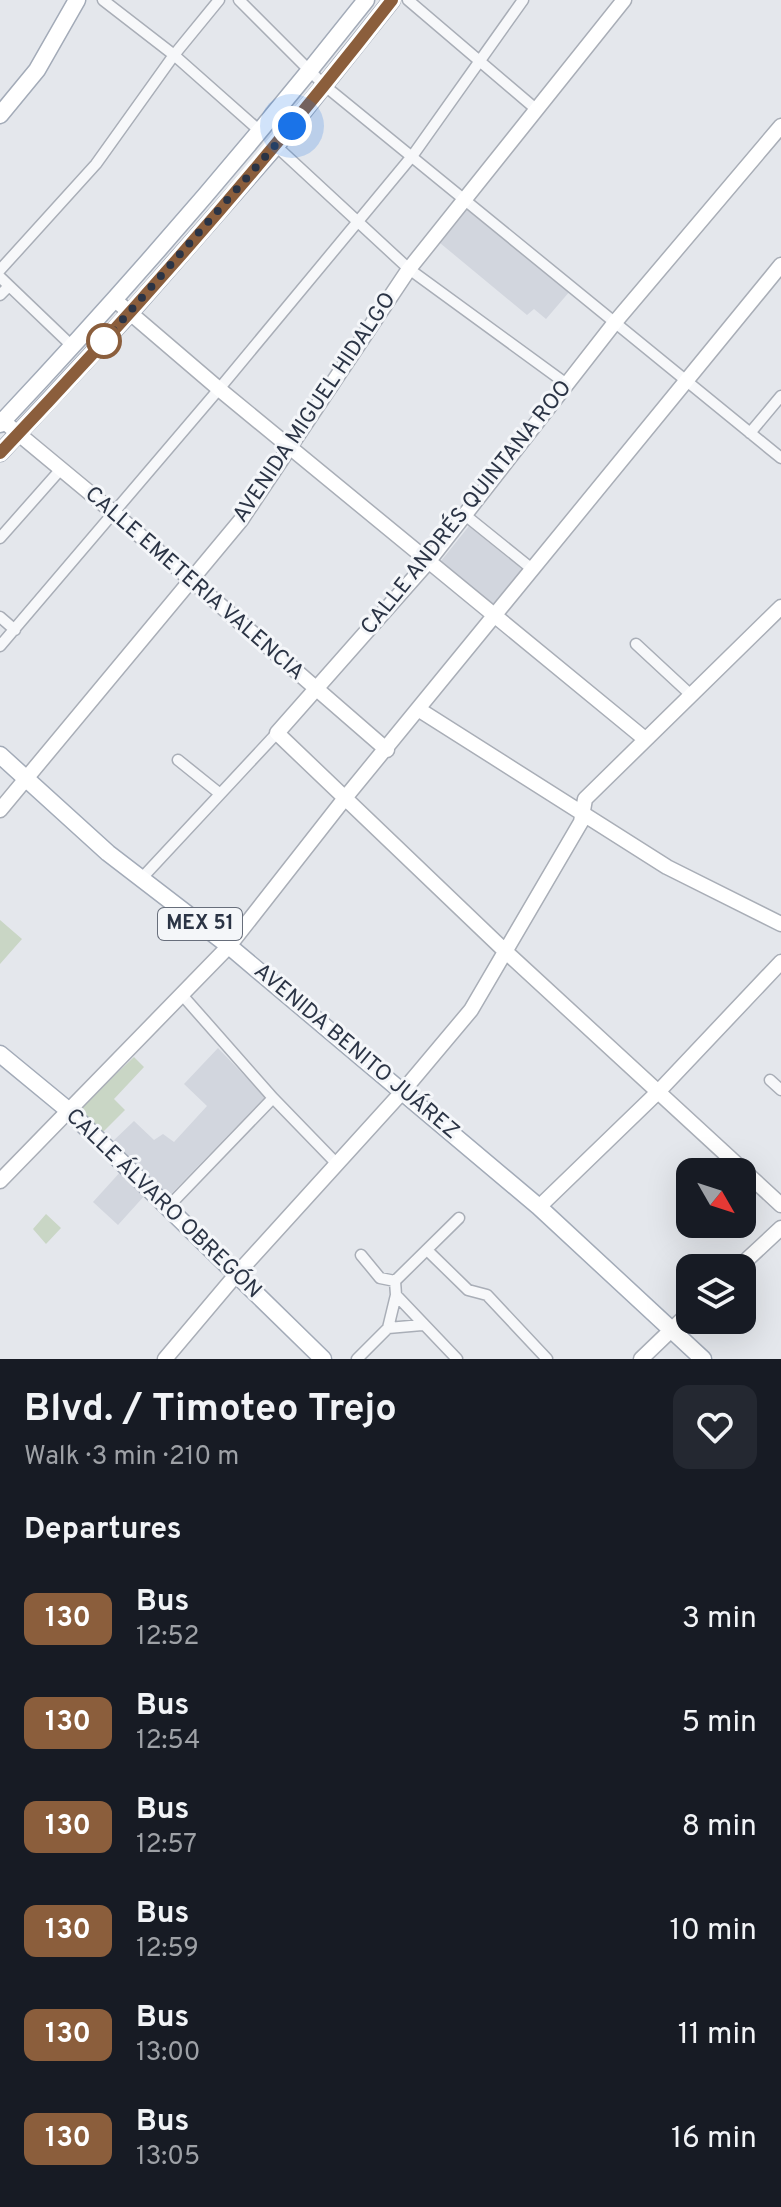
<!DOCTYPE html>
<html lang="en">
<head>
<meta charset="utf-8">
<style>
	:root { --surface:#171b24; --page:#242831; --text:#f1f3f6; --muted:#9ea1a6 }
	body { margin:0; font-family:Overpass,sans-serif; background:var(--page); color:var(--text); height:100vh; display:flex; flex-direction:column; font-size:30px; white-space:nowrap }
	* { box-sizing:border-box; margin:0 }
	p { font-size:26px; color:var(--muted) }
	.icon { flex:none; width:44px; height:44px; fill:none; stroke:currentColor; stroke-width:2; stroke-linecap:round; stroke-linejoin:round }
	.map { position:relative; height:1359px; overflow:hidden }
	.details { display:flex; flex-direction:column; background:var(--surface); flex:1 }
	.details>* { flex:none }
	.badge { padding:0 16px; border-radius:12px; font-size:28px; line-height:52px }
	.needle { width:52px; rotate:129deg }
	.tools { position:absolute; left:676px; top:1158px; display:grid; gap:16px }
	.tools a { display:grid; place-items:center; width:80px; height:80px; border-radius:16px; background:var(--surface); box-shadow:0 8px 32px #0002; font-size:40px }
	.you { position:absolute; width:40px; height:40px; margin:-20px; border:6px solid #fff; border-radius:50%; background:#1a73e8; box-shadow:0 0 0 12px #1a73e833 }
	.map>.badge { position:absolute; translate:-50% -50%; box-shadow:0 0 0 4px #fff }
	h2 { padding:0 24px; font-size:30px; line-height:72px }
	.round { display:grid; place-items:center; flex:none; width:84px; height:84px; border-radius:16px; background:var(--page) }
	.overview { display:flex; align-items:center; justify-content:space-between; height:136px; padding:0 24px }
	h1 { font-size:38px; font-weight:700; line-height:60px }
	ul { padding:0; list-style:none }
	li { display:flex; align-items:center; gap:24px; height:104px; padding:0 24px }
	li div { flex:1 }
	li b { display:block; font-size:30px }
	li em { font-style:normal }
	li .badge { min-width:88px; font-weight:700; text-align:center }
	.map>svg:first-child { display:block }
</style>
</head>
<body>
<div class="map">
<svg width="781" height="1359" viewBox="0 0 781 1359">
	<rect width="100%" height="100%" fill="#e4e7ec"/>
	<path fill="#d2d6de" d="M 469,207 L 570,291 L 546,319 L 534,309 L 527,315 L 440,243 Z
		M 469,526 L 523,570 L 493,604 L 441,561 Z
		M 218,1048 L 265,1097 L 168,1197 L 111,1143 L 134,1121 L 154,1140 L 163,1134 L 174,1142 L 207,1106 L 184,1084 Z
		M 122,1170 L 146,1194 L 118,1225 L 93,1202 Z"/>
	<path fill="#c9d6c5" d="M 0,920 L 22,939 L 0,964 Z
		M 134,1057 L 144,1067 L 114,1099 L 125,1110 L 101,1134 L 79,1109 Z
		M 46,1214 L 61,1228 L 46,1244 L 33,1229 Z"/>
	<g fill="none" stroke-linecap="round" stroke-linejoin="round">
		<defs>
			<path id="street" d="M 103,0 L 174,55 L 261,132
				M 239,0 L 325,86 L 781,458
				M 408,0 L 537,110
				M 276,146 L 409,269 L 568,385
				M 0,270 L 96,164 L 174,55 L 219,0
				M 0,277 L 72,346
				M 0,295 L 9,286
				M 750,433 L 781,396
				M 465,515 L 532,569
				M 0,538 L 61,469
				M 0,617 L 15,630
				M 636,644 L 691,695
				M 0,646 L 219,389 L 413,155 L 523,0
				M 178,760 L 219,793
				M 141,879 L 277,733
				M 183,996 L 273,1098 L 337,1164
				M 770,1080 L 781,1090
				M 167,1208 L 273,1098
				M 427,1250 L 468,1290 L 487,1295 L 547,1359
				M 361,1255 L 380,1278 L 395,1281 L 396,1295 L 457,1359
				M 395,1281 L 459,1218
				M 388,1328 L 422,1325
				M 357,1359 L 388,1328 L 396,1295"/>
			<path id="secondary" d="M 781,126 L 616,321 L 428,562 L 277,733 L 505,951 L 781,1205
				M 115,300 L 219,389 L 645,739
				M 3,421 L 114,513 L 387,750
				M 418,709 L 667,867 L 781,924
				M 0,810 L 241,520 L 409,269 L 624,0
				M 0,1181 L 229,946 L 345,798 L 781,265
				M 539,1207 L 659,1091 L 781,962
				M 738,1268 L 781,1228
				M 165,1359 L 235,1276 L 403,1091 L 471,1010 L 581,822 L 585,799 L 781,607
				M 641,1359 L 690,1312"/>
			<path id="primary" d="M 0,115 L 37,70 L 77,0
				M 0,424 C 128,288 250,147 366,0
				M 0,453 L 130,313 L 276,146 L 392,0
				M 0,755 L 108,853 L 229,946 L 539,1207 L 703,1359
				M 0,1054 L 68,1110 L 323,1359"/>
		</defs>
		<use href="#street" stroke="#a9aeb7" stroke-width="13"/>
		<use href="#secondary" stroke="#a9aeb7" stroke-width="17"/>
		<use href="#primary" stroke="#a3abb8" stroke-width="19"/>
		<use href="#street" stroke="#f7f8fa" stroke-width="10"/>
		<use href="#secondary" stroke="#fff" stroke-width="14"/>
		<use href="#primary" stroke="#fff" stroke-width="16"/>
	</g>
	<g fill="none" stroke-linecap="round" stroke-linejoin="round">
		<defs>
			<path id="line" d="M 0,453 C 138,308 269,158 392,0"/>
		</defs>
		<use href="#line" stroke="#fff" stroke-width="18"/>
		<use href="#line" stroke="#8b5e3c" stroke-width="12"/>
		<path stroke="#2b3445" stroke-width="8" stroke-dasharray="0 14.4" d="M 104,341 L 292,126"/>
	</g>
	<circle fill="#fff" stroke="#8b5e3c" stroke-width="4" cx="104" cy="341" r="16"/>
	<g text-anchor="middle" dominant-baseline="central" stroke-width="6" stroke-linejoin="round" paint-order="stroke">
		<rect fill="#f4f6f9" stroke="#676e7b" stroke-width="2" x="158" y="908" width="84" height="32" rx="6"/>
		<g font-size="20" font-weight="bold" fill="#2b3445">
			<text x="200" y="924">MEX 51</text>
		</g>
		<g font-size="22" fill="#2b3445" stroke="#f4f6f9">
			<text transform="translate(315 408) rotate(-56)">AVENIDA MIGUEL HIDALGO</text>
			<text transform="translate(467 508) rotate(-51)">CALLE ANDRÉS QUINTANA ROO</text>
			<text transform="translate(194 584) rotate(41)">CALLE EMETERIA VALENCIA</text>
			<text transform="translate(356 1052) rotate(40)">AVENIDA BENITO JUÁREZ</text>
			<text transform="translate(163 1204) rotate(44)">CALLE ÁLVARO OBREGÓN</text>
		</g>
	</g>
</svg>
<div class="tools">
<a><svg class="needle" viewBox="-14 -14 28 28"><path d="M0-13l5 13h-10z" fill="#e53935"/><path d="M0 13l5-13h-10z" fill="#9ea1a6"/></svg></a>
<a><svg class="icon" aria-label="layers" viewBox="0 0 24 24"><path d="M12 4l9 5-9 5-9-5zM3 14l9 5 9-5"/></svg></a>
</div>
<div class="you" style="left:292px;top:126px"></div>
</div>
<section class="details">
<div class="overview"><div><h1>Blvd. / Timoteo Trejo</h1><p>Walk · 3 min · 210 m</p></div><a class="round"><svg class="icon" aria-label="heart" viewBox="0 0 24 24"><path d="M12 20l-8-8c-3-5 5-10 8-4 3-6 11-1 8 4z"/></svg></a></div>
<h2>Departures</h2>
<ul>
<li><span class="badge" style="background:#8b5e3c;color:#fff">130</span><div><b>Bus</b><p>12:52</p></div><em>3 min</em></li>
<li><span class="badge" style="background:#8b5e3c;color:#fff">130</span><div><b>Bus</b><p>12:54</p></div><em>5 min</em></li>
<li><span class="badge" style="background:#8b5e3c;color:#fff">130</span><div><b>Bus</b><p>12:57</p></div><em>8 min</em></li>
<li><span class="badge" style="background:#8b5e3c;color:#fff">130</span><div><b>Bus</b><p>12:59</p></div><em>10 min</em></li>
<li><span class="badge" style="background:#8b5e3c;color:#fff">130</span><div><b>Bus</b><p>13:00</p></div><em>11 min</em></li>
<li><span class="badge" style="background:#8b5e3c;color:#fff">130</span><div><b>Bus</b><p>13:05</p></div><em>16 min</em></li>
</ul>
</section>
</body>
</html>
